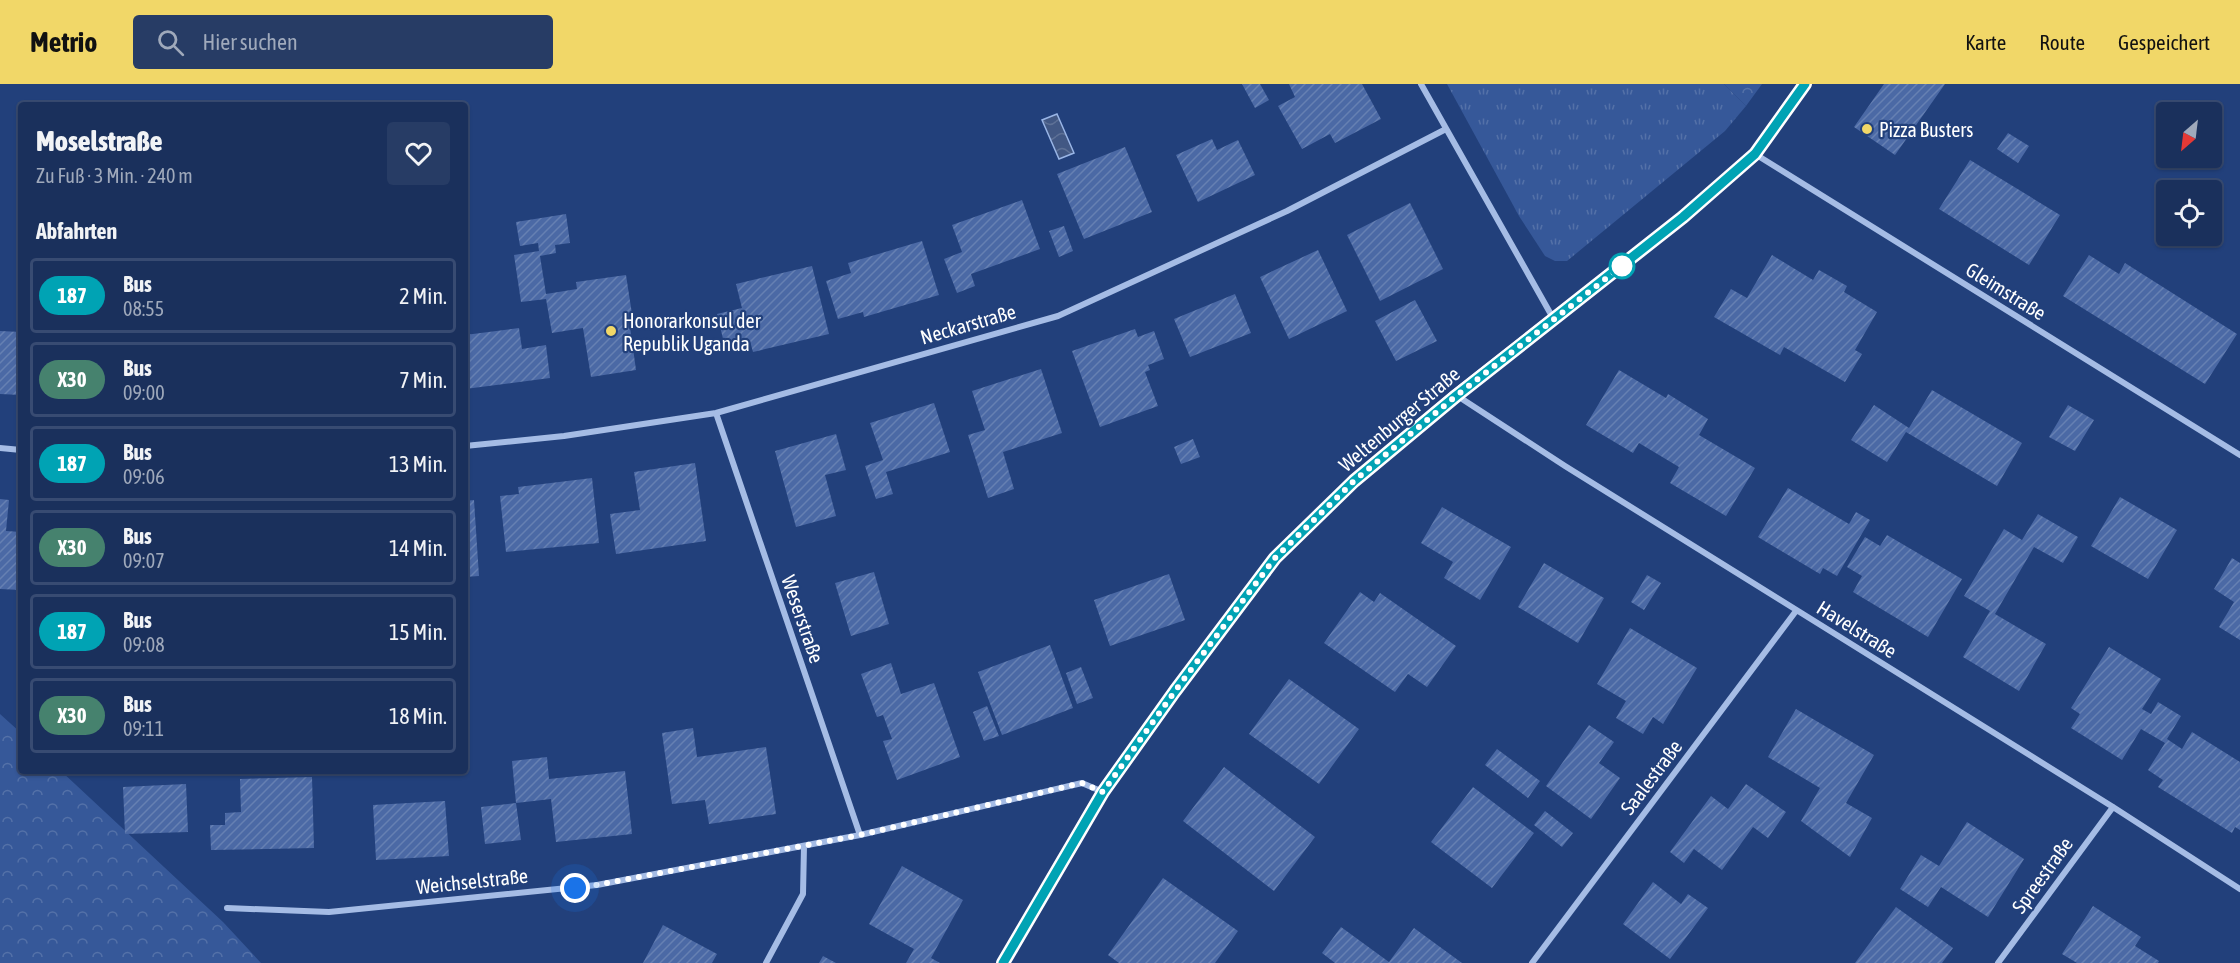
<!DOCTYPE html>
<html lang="de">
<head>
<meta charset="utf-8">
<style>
	:root { --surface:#1a305c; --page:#273c65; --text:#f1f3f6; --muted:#9fa9bb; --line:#384b72; --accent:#f1d768 }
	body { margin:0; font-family:"Asap Condensed",sans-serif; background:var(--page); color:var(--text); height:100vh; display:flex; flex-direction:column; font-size:22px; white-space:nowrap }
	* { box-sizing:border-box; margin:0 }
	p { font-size:20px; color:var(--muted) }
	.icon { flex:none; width:33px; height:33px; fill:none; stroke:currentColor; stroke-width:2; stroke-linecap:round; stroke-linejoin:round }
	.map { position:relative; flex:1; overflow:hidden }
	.sheet { position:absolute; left:18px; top:18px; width:450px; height:672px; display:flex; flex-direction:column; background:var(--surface); border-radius:6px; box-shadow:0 2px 4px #0004,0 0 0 2px var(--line) }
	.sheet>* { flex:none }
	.badge { padding:0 12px; border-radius:20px; font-size:21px; line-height:39px }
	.needle { width:39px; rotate:208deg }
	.tools { position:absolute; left:2156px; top:18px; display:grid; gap:12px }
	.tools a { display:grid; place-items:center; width:66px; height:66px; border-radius:6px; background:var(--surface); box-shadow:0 2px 4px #0004,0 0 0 2px var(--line); font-size:30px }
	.you { position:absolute; width:30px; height:30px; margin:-15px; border:4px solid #fff; border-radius:50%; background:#1a73e8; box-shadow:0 0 0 9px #1a73e833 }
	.map>.badge { position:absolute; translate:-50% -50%; box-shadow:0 0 0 3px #fff }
	h2 { padding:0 18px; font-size:22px; line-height:54px }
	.round { display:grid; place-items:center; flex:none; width:63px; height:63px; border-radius:6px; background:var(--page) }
	.head { display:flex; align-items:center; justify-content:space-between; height:102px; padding:0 18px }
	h1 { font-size:28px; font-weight:800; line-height:45px }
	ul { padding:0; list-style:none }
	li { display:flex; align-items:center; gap:18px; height:75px; margin:0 12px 9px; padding:0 6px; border:3px solid var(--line); border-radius:6px }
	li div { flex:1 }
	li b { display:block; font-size:22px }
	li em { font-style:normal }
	li .badge { min-width:66px; font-weight:700; text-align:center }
	header { display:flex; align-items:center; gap:36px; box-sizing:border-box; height:84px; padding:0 30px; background:var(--accent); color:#111 }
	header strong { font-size:28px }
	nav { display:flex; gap:33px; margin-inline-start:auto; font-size:21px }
	.search { width:420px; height:54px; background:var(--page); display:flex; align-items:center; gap:15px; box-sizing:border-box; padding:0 21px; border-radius:6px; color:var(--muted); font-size:22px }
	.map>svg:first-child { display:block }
</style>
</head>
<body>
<header>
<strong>Metrio</strong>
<div class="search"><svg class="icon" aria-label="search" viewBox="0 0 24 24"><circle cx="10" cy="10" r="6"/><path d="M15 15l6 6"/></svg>Hier suchen</div>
<nav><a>Karte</a><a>Route</a><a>Gespeichert</a></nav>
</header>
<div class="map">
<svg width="2240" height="879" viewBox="0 0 2240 879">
	<defs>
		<pattern id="grass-tufts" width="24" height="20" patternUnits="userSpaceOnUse" patternTransform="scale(1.5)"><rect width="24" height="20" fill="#365899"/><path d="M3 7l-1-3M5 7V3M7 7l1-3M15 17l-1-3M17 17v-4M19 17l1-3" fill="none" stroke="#5471a8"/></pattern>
		<pattern id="forest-crowns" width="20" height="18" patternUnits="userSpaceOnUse" patternTransform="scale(1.5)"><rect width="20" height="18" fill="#365899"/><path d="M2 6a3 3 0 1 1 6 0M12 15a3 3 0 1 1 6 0" fill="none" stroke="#5471a8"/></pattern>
		<pattern id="water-waves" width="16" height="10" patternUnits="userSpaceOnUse" patternTransform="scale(1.5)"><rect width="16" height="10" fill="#425884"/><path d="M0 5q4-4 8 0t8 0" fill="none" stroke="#5e7196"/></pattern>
		<pattern id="building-hatch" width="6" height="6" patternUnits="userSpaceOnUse" patternTransform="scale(1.5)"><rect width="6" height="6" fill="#4b69a5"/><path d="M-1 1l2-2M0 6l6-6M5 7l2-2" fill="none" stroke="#6680b2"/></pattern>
	</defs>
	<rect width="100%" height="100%" fill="#22407b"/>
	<path fill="url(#grass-tufts)" d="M 1447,0 L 1724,0 L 1746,22 L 1725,47 L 1567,177 L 1555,177 L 1545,172 L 1519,132 Z"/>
	<path fill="url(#forest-crowns)" d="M 1724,0 L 1762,0 L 1746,22 Z
		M 0,630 L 21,649 L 21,687 L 61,687 L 223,838 L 261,879 L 0,879 Z"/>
	<path fill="url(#water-waves)" stroke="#99b5e6" stroke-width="1.5" d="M 1057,30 L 1074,69 L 1059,75 L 1042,36 Z"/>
	<path fill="url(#building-hatch)" d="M 1242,0 L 1260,0 L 1269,16 L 1255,24 Z
		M 1289,0 L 1362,0 L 1381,35 L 1335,59 L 1330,50 L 1302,65 L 1278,22 L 1295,13 Z
		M 1884,0 L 1945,0 L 1895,71 L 1854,43 Z
		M 2008,49 L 2029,62 L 2018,79 L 1997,65 Z
		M 1212,55 L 1217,66 L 1238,56 L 1255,91 L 1198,118 L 1176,71 Z
		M 1125,63 L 1152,128 L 1084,155 L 1057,90 Z
		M 1970,76 L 2060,131 L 2029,181 L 1939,125 Z
		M 1022,116 L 1040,165 L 971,190 L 975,202 L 957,209 L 944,175 L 962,168 L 952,141 Z
		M 1410,119 L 1443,185 L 1380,217 L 1347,151 Z
		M 566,130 L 570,159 L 555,161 L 556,169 L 540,172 L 546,210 L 577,205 L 576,198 L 626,191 L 634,243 L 630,243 L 636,286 L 591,293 L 583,244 L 552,249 L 546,215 L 521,218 L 514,171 L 539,167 L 538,159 L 520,162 L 516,138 Z
		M 1064,142 L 1073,167 L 1059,173 L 1049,147 Z
		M 922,157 L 939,211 L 864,233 L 863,228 L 838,235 L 826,197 L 851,189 L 848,179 Z
		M 1318,166 L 1347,227 L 1289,255 L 1260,193 Z
		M 1772,171 L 1813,196 L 1819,186 L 1847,202 L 1844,208 L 1877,228 L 1855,266 L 1862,270 L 1845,298 L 1784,263 L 1780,271 L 1714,233 L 1731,205 L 1747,214 Z
		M 2089,171 L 2119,190 L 2125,179 L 2237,250 L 2205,300 L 2063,212 Z
		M 812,182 L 829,250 L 753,268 L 750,257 L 725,263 L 717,230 L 742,224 L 736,200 Z
		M 1235,210 L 1251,249 L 1190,273 L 1174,235 Z
		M 1415,216 L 1437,257 L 1396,277 L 1375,237 Z
		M 519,244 L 522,265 L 546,261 L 550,294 L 465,305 L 465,251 Z
		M 1135,245 L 1138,253 L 1154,247 L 1164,275 L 1148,281 L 1150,286 L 1145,288 L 1158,322 L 1100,343 L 1072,267 Z
		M 0,247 L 21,248 L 21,311 L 0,310 Z
		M 1041,285 L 1062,349 L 1003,368 L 1014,405 L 988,414 L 968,351 L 985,346 L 972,307 Z
		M 1619,286 L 1666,314 L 1668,310 L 1708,335 L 1699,351 L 1755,384 L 1726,432 L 1670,399 L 1679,383 L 1639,359 L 1633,369 L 1586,341 Z
		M 1932,306 L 2022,359 L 1997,402 L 1906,348 L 1887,378 L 1851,356 L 1874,321 L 1909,344 Z
		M 934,319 L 950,368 L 886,388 L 893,410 L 876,415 L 865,382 L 883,376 L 870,339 Z
		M 2068,321 L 2094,336 L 2075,367 L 2049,353 Z
		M 836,350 L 846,386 L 825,391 L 836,432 L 796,443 L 775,367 Z
		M 1193,355 L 1200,373 L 1181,380 L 1174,363 Z
		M 695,379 L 706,457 L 616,470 L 610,430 L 640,426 L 634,388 Z
		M 592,394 L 599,459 L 506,468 L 500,412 L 519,410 L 518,403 Z
		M 1788,404 L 1849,440 L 1856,428 L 1870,436 L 1837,492 L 1823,484 L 1820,490 L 1758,453 Z
		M 2120,413 L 2177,446 L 2148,495 L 2091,462 Z
		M 0,415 L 9,416 L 6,447 L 21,448 L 21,506 L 0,505 Z
		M 474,416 L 479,492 L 465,493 L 465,417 Z
		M 1442,423 L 1511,463 L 1480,516 L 1444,494 L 1453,478 L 1421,459 Z
		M 2038,430 L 2078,453 L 2063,479 L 2034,463 L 1995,530 L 2046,560 L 2019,607 L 1963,573 L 1990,527 L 1964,512 L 2004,445 L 2022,456 Z
		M 1887,451 L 1962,495 L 1928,553 L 1853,508 L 1862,492 L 1847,483 L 1865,453 L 1880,462 Z
		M 2232,474 L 2240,479 L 2240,556 L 2219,543 L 2234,518 L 2214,505 Z
		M 1544,479 L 1604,514 L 1578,559 L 1518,523 Z
		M 874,488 L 889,540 L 851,552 L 835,499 Z
		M 1169,490 L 1185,536 L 1110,562 L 1094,516 Z
		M 1647,491 L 1661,499 L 1644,526 L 1631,518 Z
		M 1360,508 L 1374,518 L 1380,509 L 1456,562 L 1427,603 L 1408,590 L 1395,608 L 1324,559 Z
		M 1630,544 L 1697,584 L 1663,640 L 1653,633 L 1643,650 L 1616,634 L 1626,617 L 1597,600 Z
		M 1050,561 L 1073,624 L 1002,651 L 978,588 Z
		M 2109,563 L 2161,595 L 2142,625 L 2151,630 L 2158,618 L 2181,632 L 2167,655 L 2182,665 L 2192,648 L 2240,678 L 2240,746 L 2235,743 L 2232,749 L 2158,703 L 2163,696 L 2148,686 L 2165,659 L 2141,645 L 2122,676 L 2071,644 L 2080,630 L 2071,624 Z
		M 891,579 L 901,610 L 934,599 L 960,673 L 897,696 L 883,657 L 892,655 L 883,631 L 877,633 L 861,590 Z
		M 1081,583 L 1093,614 L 1077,620 L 1066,589 Z
		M 1289,595 L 1359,645 L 1319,700 L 1249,650 Z
		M 987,622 L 999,652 L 984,657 L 973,628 Z
		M 1796,625 L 1874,671 L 1846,719 L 1872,734 L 1850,773 L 1801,737 L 1820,704 L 1768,673 Z
		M 1589,641 L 1614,658 L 1599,679 L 1620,694 L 1591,735 L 1546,702 Z
		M 693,644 L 697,673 L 766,663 L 776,730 L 709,740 L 705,716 L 672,720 L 662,649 Z
		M 1497,665 L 1540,697 L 1528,714 L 1485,681 Z
		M 547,673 L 549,695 L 625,687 L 632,750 L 556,758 L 551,715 L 516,719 L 512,677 Z
		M 1224,683 L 1315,753 L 1274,807 L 1183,737 Z
		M 312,693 L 314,764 L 211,766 L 210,741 L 225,741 L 225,729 L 241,728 L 240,695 Z
		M 186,700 L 188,748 L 125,750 L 123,703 Z
		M 1746,700 L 1786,728 L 1768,754 L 1753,743 L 1722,786 L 1694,765 L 1684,779 L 1670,768 L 1711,712 L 1728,725 Z
		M 1473,703 L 1534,749 L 1492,804 L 1431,758 Z
		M 445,717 L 449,772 L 376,776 L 373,721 Z
		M 516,719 L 521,756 L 485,760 L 481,723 Z
		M 1545,727 L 1573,749 L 1562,763 L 1534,741 Z
		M 1967,738 L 2024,775 L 1988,833 L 1941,803 L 1928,823 L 1900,805 L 1921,771 L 1939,782 Z
		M 902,782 L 963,816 L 931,874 L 940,879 L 906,879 L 914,865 L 869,840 Z
		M 1163,794 L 1238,847 L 1215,879 L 1119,879 L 1108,871 Z
		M 1653,798 L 1681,820 L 1688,810 L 1708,824 L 1670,875 L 1623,840 Z
		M 2093,822 L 2141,853 L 2135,862 L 2159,877 L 2158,879 L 2077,879 L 2062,870 Z
		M 1896,823 L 1953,864 L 1942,879 L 1855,879 Z
		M 663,841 L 717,870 L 712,879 L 643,879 Z
		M 1341,843 L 1389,878 L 1414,844 L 1462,879 L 1335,879 L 1322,869 Z
		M 823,872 L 836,879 L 819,879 Z"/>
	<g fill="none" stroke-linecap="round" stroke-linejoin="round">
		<path stroke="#a5bce5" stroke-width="6" d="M 1421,0 L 1553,234
			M 1755,70 L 2240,371
			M 1456,311 L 1565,382 L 2113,723 L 2240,805
			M 716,329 L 860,751
			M 465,362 L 564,352 L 716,329 L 1058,232 L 1287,127 L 1446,45
			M 0,364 L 21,366
			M 227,824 L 329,828 L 597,801 L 860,751 L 1082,699 L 1103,708
			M 766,879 L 803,810 L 804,762
			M 1532,879 L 1796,527
			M 1998,879 L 2113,723"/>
		<path stroke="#cfdbf5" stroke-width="12" d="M 1003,879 L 1103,708 L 1175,607 L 1275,474 L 1354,397 L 1456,311 L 1683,133 L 1755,70 L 1805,0"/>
	</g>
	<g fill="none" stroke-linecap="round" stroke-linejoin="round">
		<defs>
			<path id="line" d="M 1003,879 L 1103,708 L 1175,607 L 1275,474 L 1354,397 L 1456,312 L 1683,133 L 1755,70 L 1805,0"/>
		</defs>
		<use href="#line" stroke="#fff" stroke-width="14"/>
		<use href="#line" stroke="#00a3b4" stroke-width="9"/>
		<path stroke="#fff" stroke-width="6" stroke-dasharray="0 10.8" d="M 575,804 L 597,801 L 860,751 L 1082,699 L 1103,708 L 1175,607 L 1275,474 L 1354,397 L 1456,312 L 1622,182"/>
	</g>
	<g fill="#f1d768" stroke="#22407b" stroke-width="2">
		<circle cx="1867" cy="45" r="6"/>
		<circle cx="611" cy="247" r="6"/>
	</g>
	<circle fill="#fff" stroke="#00a3b4" stroke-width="3" cx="1622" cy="182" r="12"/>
	<g text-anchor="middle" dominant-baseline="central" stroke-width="4.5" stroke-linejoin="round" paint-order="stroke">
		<g font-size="20" fill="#fff" stroke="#22407b" text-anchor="start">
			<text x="1879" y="45">Pizza Busters</text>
			<text x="623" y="236">Honorarkonsul der<tspan x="623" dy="23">Republik Uganda</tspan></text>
		</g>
		<g font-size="20" fill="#fff" stroke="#22407b">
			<text transform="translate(2006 207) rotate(32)">Gleimstraße</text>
			<text transform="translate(968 240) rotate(-16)">Neckarstraße</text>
			<text transform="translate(1399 335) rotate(-40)">Weltenburger Straße</text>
			<text transform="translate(803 535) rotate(71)">Weserstraße</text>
			<text transform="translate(1857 545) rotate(32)">Havelstraße</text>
			<text transform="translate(1651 693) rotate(-53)">Saalestraße</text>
			<text transform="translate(2042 791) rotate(-54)">Spreestraße</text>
			<text transform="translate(472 797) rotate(-6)">Weichselstraße</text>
		</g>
	</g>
</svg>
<div class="tools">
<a><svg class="needle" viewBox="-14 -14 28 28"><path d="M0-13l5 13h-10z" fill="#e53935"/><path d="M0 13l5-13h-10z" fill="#9fa9bb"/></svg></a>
<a><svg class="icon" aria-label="locate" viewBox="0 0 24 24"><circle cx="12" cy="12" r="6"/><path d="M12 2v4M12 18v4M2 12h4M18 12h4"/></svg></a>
</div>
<div class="you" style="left:575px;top:804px"></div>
<section class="sheet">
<div class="head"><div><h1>Moselstraße</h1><p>Zu Fuß · 3 Min. · 240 m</p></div><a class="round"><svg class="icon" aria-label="heart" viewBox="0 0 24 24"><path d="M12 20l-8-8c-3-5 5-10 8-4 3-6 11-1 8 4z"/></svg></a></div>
<h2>Abfahrten</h2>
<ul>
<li><span class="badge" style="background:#00a3b4;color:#fff">187</span><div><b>Bus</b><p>08:55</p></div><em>2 Min.</em></li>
<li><span class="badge" style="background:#46826e;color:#fff">X30</span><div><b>Bus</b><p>09:00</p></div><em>7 Min.</em></li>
<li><span class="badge" style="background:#00a3b4;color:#fff">187</span><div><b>Bus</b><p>09:06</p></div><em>13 Min.</em></li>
<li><span class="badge" style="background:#46826e;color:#fff">X30</span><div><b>Bus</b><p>09:07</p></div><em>14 Min.</em></li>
<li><span class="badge" style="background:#00a3b4;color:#fff">187</span><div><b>Bus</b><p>09:08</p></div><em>15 Min.</em></li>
<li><span class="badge" style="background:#46826e;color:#fff">X30</span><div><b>Bus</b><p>09:11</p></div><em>18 Min.</em></li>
</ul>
</section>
</div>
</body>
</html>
